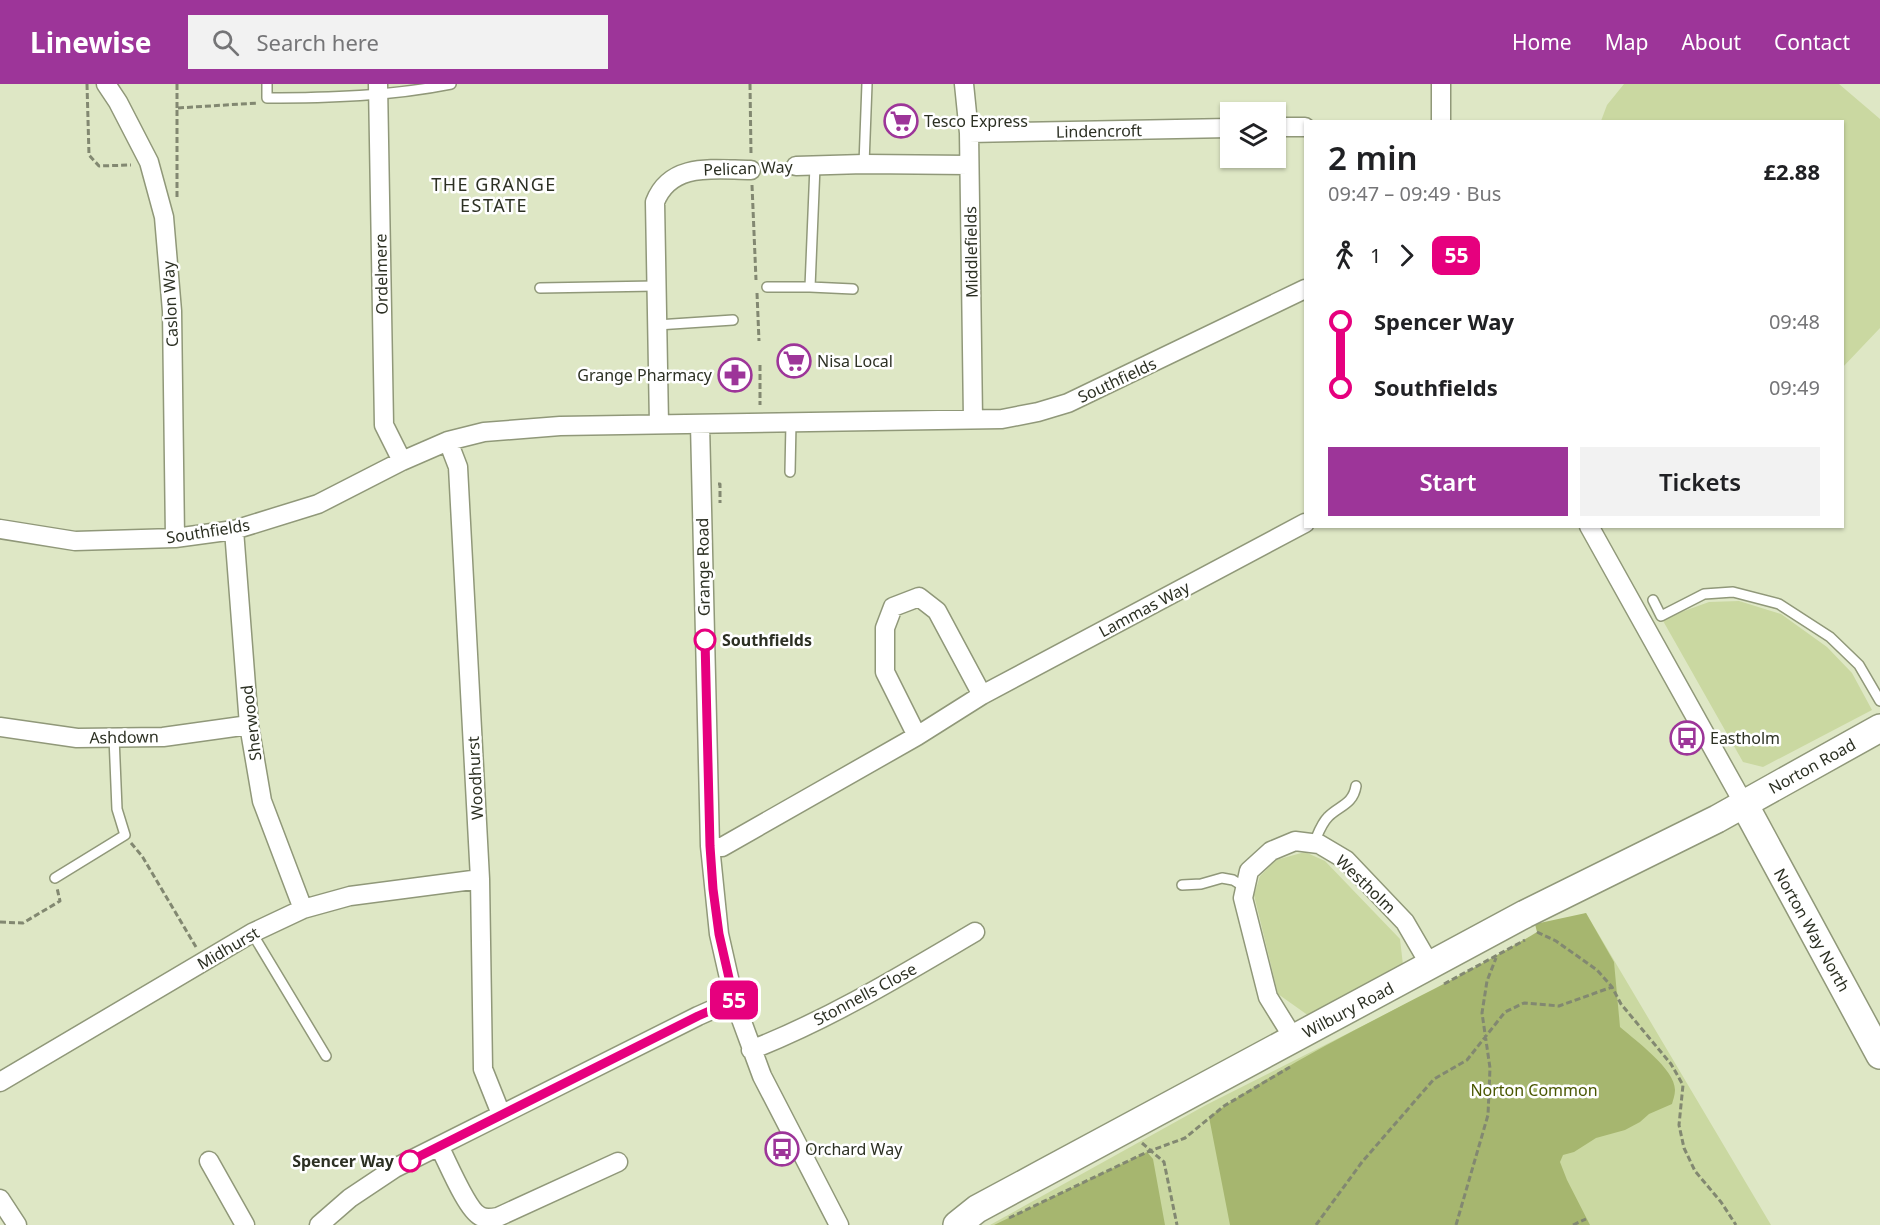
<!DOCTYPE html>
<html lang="en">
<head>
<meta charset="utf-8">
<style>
	:root { --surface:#fff; --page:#f2f2f2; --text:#202124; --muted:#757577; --accent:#9d3599 }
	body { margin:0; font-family:"Noto Sans",sans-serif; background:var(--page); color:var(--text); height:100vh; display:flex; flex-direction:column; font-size:22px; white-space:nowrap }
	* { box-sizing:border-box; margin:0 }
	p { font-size:20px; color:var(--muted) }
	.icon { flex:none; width:33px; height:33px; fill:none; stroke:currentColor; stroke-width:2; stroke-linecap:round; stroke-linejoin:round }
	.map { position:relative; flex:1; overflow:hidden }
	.drawer { position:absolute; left:1304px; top:36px; width:540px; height:408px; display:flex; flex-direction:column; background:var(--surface); border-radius:0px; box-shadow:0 2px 4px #0004 }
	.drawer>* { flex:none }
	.badge { padding:0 12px; border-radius:9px; font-size:21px; line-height:39px }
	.tools { position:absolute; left:1220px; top:18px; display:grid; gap:12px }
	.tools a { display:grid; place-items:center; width:66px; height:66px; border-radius:0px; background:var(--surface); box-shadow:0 2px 4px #0004; font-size:30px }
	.map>.badge { position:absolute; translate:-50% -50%; box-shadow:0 0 0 3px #fff }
	.legs { display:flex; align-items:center; gap:9px; height:66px; padding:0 24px; font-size:20px }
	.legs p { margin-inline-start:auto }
	.head { display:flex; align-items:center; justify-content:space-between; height:102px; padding:0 24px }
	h1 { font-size:33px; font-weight:600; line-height:45px }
	.button { display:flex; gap:12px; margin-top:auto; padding:12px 24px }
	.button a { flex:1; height:69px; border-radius:0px; background:var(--accent); color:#fff; font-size:24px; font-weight:600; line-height:69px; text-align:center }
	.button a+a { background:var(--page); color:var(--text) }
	ul { padding:0 24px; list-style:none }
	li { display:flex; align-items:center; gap:21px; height:66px; font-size:22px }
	li i { display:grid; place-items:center; width:9px; height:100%; margin:0 8px; background:currentColor }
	li i::after { content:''; width:15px; height:15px; margin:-8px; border:4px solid; border-radius:50%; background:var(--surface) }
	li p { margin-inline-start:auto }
	li:first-child i { background:linear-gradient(#0000 50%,currentColor 0) }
	li:last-child i { background:linear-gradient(currentColor 50%,#0000 0) }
	header { display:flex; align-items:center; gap:36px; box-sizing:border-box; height:84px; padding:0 30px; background:var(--accent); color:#fff }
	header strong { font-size:28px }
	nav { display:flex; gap:33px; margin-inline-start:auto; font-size:21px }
	.search { width:420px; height:54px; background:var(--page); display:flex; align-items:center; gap:15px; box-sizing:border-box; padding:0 21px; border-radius:0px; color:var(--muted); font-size:22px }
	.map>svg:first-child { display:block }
</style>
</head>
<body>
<header>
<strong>Linewise</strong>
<div class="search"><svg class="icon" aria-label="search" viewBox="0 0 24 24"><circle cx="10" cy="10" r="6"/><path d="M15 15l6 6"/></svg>Search here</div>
<nav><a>Home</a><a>Map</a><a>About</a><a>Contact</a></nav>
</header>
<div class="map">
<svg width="1880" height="1141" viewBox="0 0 1880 1141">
	<rect width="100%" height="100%" fill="#dee7c5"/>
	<path fill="#cad8a1" d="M 1624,0 L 1839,0 L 1880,35 L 1880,244 L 1842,284 L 1842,38 L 1601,37 L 1607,21 Z
		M 1739,517 L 1781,530 L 1827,563 L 1852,589 L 1872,626 L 1763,683 L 1743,678 L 1662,535 L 1709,518 Z
		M 1305,768 L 1325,777 L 1400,855 L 1403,881 L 1309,932 L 1278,910 L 1254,811 L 1260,792 L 1276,776 Z
		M 1586,829 L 1771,1141 L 990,1141 L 1206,1021 Z"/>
	<path fill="#a6b66f" d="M 1586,829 L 1614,878 L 1620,943 C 1636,957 1675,985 1675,1006 C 1675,1011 1673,1016 1672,1020 L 1649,1030 L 1640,1038 L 1625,1046 L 1596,1054 L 1574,1068 L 1563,1071 L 1560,1078 L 1567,1096 L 1590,1141 L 1230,1141 L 1209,1033 C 1311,960 1430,913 1537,848 L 1535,840 Z
		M 1147,1068 L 1153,1075 L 1165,1141 L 994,1141 Z"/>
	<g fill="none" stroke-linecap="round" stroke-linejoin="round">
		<defs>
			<path id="lane" d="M 267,0 L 267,14 C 329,14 391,12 451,0
				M 864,80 L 867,0
				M 767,203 L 810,203 L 815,82
				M 810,203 L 853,205
				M 540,204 L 656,202
				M 657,241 L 733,236
				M 790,388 L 791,339
				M 1653,516 L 1661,532 L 1704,510 L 1733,508 L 1779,520 L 1830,553 L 1859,581 L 1880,617
				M 1314,759 C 1318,750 1321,740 1328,733 C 1338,722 1353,721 1356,702
				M 55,794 L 125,751 L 117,725 L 114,653
				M 1182,801 L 1201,800 L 1222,794 L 1233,796 L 1246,804
				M 252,849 L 326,972"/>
			<path id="street" d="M 106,0 L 118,18 L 149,78 L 164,133 L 172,227 L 175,454
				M 378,0 L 384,341 L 402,377
				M 964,0 L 969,49 L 973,335
				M 1441,38 L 1441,0
				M 1275,43 L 1305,43
				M 969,49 L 1230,44
				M 796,82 L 864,80 L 969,81
				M 659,340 L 655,118 C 671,77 716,86 751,86
				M 700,340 L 710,762 L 719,850 L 734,916 L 762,992 L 839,1141
				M 448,357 L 458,383 L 480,795 L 483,985 L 501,1030
				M 1589,442 L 1744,720
				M 0,445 L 75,457 L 175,454 L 234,446 L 318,420 L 402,377 L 448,357 L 484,348 L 560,342 L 1002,335 L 1038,328 L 1068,319 L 1305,205
				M 234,446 L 249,641 L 262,717 L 303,825
				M 0,643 L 77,654 L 163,653 L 249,641
				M 917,652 L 885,588 L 885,544 L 893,523 L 919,513 L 937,527 L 982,611
				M 710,762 L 722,763 L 917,652 L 982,611 L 1305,439
				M 1294,955 L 1268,913 L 1243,814 L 1249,787 L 1271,767 L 1295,757 L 1319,760 L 1346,776 L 1405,838 L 1430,881
				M 751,966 C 830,935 902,891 975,848
				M 0,998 L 252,849 L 303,825 L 350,812 L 480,795
				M 439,1062 C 447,1077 467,1126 480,1132 C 485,1135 492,1134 498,1133 L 618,1078
				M 209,1077 L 245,1141
				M 0,1115 L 17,1141
				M 319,1141 L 350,1114 L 395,1084 L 698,932 L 734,916"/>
			<path id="secondary" d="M 1744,720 L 1880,971
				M 957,1141 L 977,1125 L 1042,1090 L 1525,830 L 1717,735 L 1880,644"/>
		</defs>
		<use href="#lane" stroke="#909879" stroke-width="12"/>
		<use href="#street" stroke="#909879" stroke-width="21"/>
		<use href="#secondary" stroke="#909879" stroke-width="30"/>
		<path stroke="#828871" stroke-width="3" stroke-dasharray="6 3" stroke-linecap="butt" d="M 87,0 L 89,71 L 99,82 L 131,81
			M 177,0 L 177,24
			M 750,0 L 751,70
			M 752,101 L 756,196
			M 177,113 L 177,24 L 258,19
			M 757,209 L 759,257
			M 760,281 L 760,321
			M 718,400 L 720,400 L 720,419
			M 131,759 L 142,772 L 196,863
			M 0,838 L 23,839 L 60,817 L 57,804
			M 1537,848 L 1556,857 L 1597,886 L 1612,903 L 1621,920 L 1671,980 L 1683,1001 L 1679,1041 L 1684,1064 L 1695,1087 L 1721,1118 L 1736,1141
			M 1444,900 L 1525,856
			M 1142,1059 L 1164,1078 L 1177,1141
			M 1009,1134 L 1147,1068 L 1185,1054 L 1224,1022 L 1290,983
			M 1316,1141 L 1362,1078 L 1434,995 L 1467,976 L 1505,928 L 1524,919 L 1559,922 L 1612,903
			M 1456,1141 L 1488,1031 L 1490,984 L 1482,929 L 1487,897 L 1496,874
			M 1573,1141 L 1586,1135"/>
		<use href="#lane" stroke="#fff" stroke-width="9"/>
		<use href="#street" stroke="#fff" stroke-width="18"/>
		<use href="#secondary" stroke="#fff" stroke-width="27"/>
	</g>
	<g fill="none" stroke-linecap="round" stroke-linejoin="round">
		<defs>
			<path id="line-1" d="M 410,1077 L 698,932 L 734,916 L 719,850 L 713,805 L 710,762 L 705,556"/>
		</defs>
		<use href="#line-1" stroke="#fff" stroke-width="14"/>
		<use href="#line-1" stroke="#e6007e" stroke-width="9"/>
	</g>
	<defs>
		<symbol id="supermarket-ring" viewBox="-11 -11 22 22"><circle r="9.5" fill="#fff" stroke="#9d3599" stroke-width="1.5"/><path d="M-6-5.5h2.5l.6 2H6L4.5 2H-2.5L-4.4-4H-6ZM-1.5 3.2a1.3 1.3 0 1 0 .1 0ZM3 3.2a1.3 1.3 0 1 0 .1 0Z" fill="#9d3599"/></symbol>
		<symbol id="pharmacy-ring" viewBox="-11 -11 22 22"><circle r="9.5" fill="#fff" stroke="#9d3599" stroke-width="1.5"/><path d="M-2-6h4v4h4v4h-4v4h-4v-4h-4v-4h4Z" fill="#9d3599"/></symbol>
		<symbol id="bus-ring" viewBox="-11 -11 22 22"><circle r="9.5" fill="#fff" stroke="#9d3599" stroke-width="1.5"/><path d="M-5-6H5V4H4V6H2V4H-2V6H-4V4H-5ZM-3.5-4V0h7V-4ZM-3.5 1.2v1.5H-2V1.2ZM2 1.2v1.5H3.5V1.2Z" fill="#9d3599"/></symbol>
	</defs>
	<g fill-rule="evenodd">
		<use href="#supermarket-ring" x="882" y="18" width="38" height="38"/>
		<use href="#supermarket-ring" x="775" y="258" width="38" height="38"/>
		<use href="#pharmacy-ring" x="716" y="272" width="38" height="38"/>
		<use href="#bus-ring" x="1668" y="635" width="38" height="38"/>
		<use href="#bus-ring" x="763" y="1046" width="38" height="38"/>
	</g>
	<g fill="#fff" stroke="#e6007e" stroke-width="3">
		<circle cx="705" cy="556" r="10"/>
		<circle cx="410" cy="1077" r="10"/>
	</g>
	<g text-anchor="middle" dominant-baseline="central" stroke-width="5" stroke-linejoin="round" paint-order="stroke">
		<g font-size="16" fill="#2c3023" stroke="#fff" text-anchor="start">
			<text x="924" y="37">Tesco Express</text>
			<text x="817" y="277">Nisa Local</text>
			<text x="712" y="291" text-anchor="end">Grange Pharmacy</text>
			<text x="1710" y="654">Eastholm</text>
			<text x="805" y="1065">Orchard Way</text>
		</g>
		<g font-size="16" fill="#2c3023" stroke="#fff">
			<text transform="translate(1099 47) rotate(-1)">Lindencroft</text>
			<text transform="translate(748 84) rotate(-2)">Pelican Way</text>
			<text transform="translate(971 168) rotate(-91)">Middlefields</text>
			<text transform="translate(381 190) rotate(-91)">Ordelmere</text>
			<text transform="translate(170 220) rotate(-93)">Caslon Way</text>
			<text transform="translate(1117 296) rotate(-25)">Southfields</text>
			<text transform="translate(208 447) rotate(-9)">Southfields</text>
			<text transform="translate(703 483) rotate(-91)">Grange Road</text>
			<text transform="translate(1144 525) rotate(-28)">Lammas Way</text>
			<text transform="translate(251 639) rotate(-97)">Sherwood</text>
			<text transform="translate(124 653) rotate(-1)">Ashdown</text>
			<text transform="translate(1812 682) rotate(-29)">Norton Road</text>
			<text transform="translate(475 694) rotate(-93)">Woodhurst</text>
			<text transform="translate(1366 800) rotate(44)">Westholm</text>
			<text transform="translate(1812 846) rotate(61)">Norton Way North</text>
			<text transform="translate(228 864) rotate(-30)">Midhurst</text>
			<text transform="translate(865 910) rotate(-28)">Stonnells Close</text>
			<text transform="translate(1348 926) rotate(-28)">Wilbury Road</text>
		</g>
		<g font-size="16" font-weight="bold" fill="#2c3023" stroke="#fff" text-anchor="start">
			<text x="722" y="556">Southfields</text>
			<text x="394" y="1077" text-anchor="end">Spencer Way</text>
		</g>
		<g font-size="16" fill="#4a5702" stroke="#fff">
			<text x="1534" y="1006">Norton Common</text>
		</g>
		<g font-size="18" letter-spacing="1.5" fill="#2c3023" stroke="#fff">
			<text x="494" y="100">THE GRANGE<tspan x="494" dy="21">ESTATE</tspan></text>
		</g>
	</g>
</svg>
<div class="tools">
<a><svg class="icon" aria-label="layers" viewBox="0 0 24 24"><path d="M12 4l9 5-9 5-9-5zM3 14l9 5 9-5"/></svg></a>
</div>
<b class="badge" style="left:734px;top:916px;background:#e6007e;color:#fff">55</b>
<section class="drawer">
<div class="head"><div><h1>2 min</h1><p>09:47 – 09:49 · Bus</p></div><b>£2.88</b></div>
<div class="legs"><svg class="icon" aria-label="walk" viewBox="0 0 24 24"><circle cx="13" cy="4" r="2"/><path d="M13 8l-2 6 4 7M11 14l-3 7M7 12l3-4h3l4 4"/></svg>1<svg class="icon" aria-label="forward" viewBox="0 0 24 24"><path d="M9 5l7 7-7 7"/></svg><b class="badge" style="background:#e6007e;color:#fff">55</b></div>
<ul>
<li><i style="color:#e6007e"></i><b>Spencer Way</b><p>09:48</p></li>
<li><i style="color:#e6007e"></i><b>Southfields</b><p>09:49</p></li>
</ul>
<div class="button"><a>Start</a><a>Tickets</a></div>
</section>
</div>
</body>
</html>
